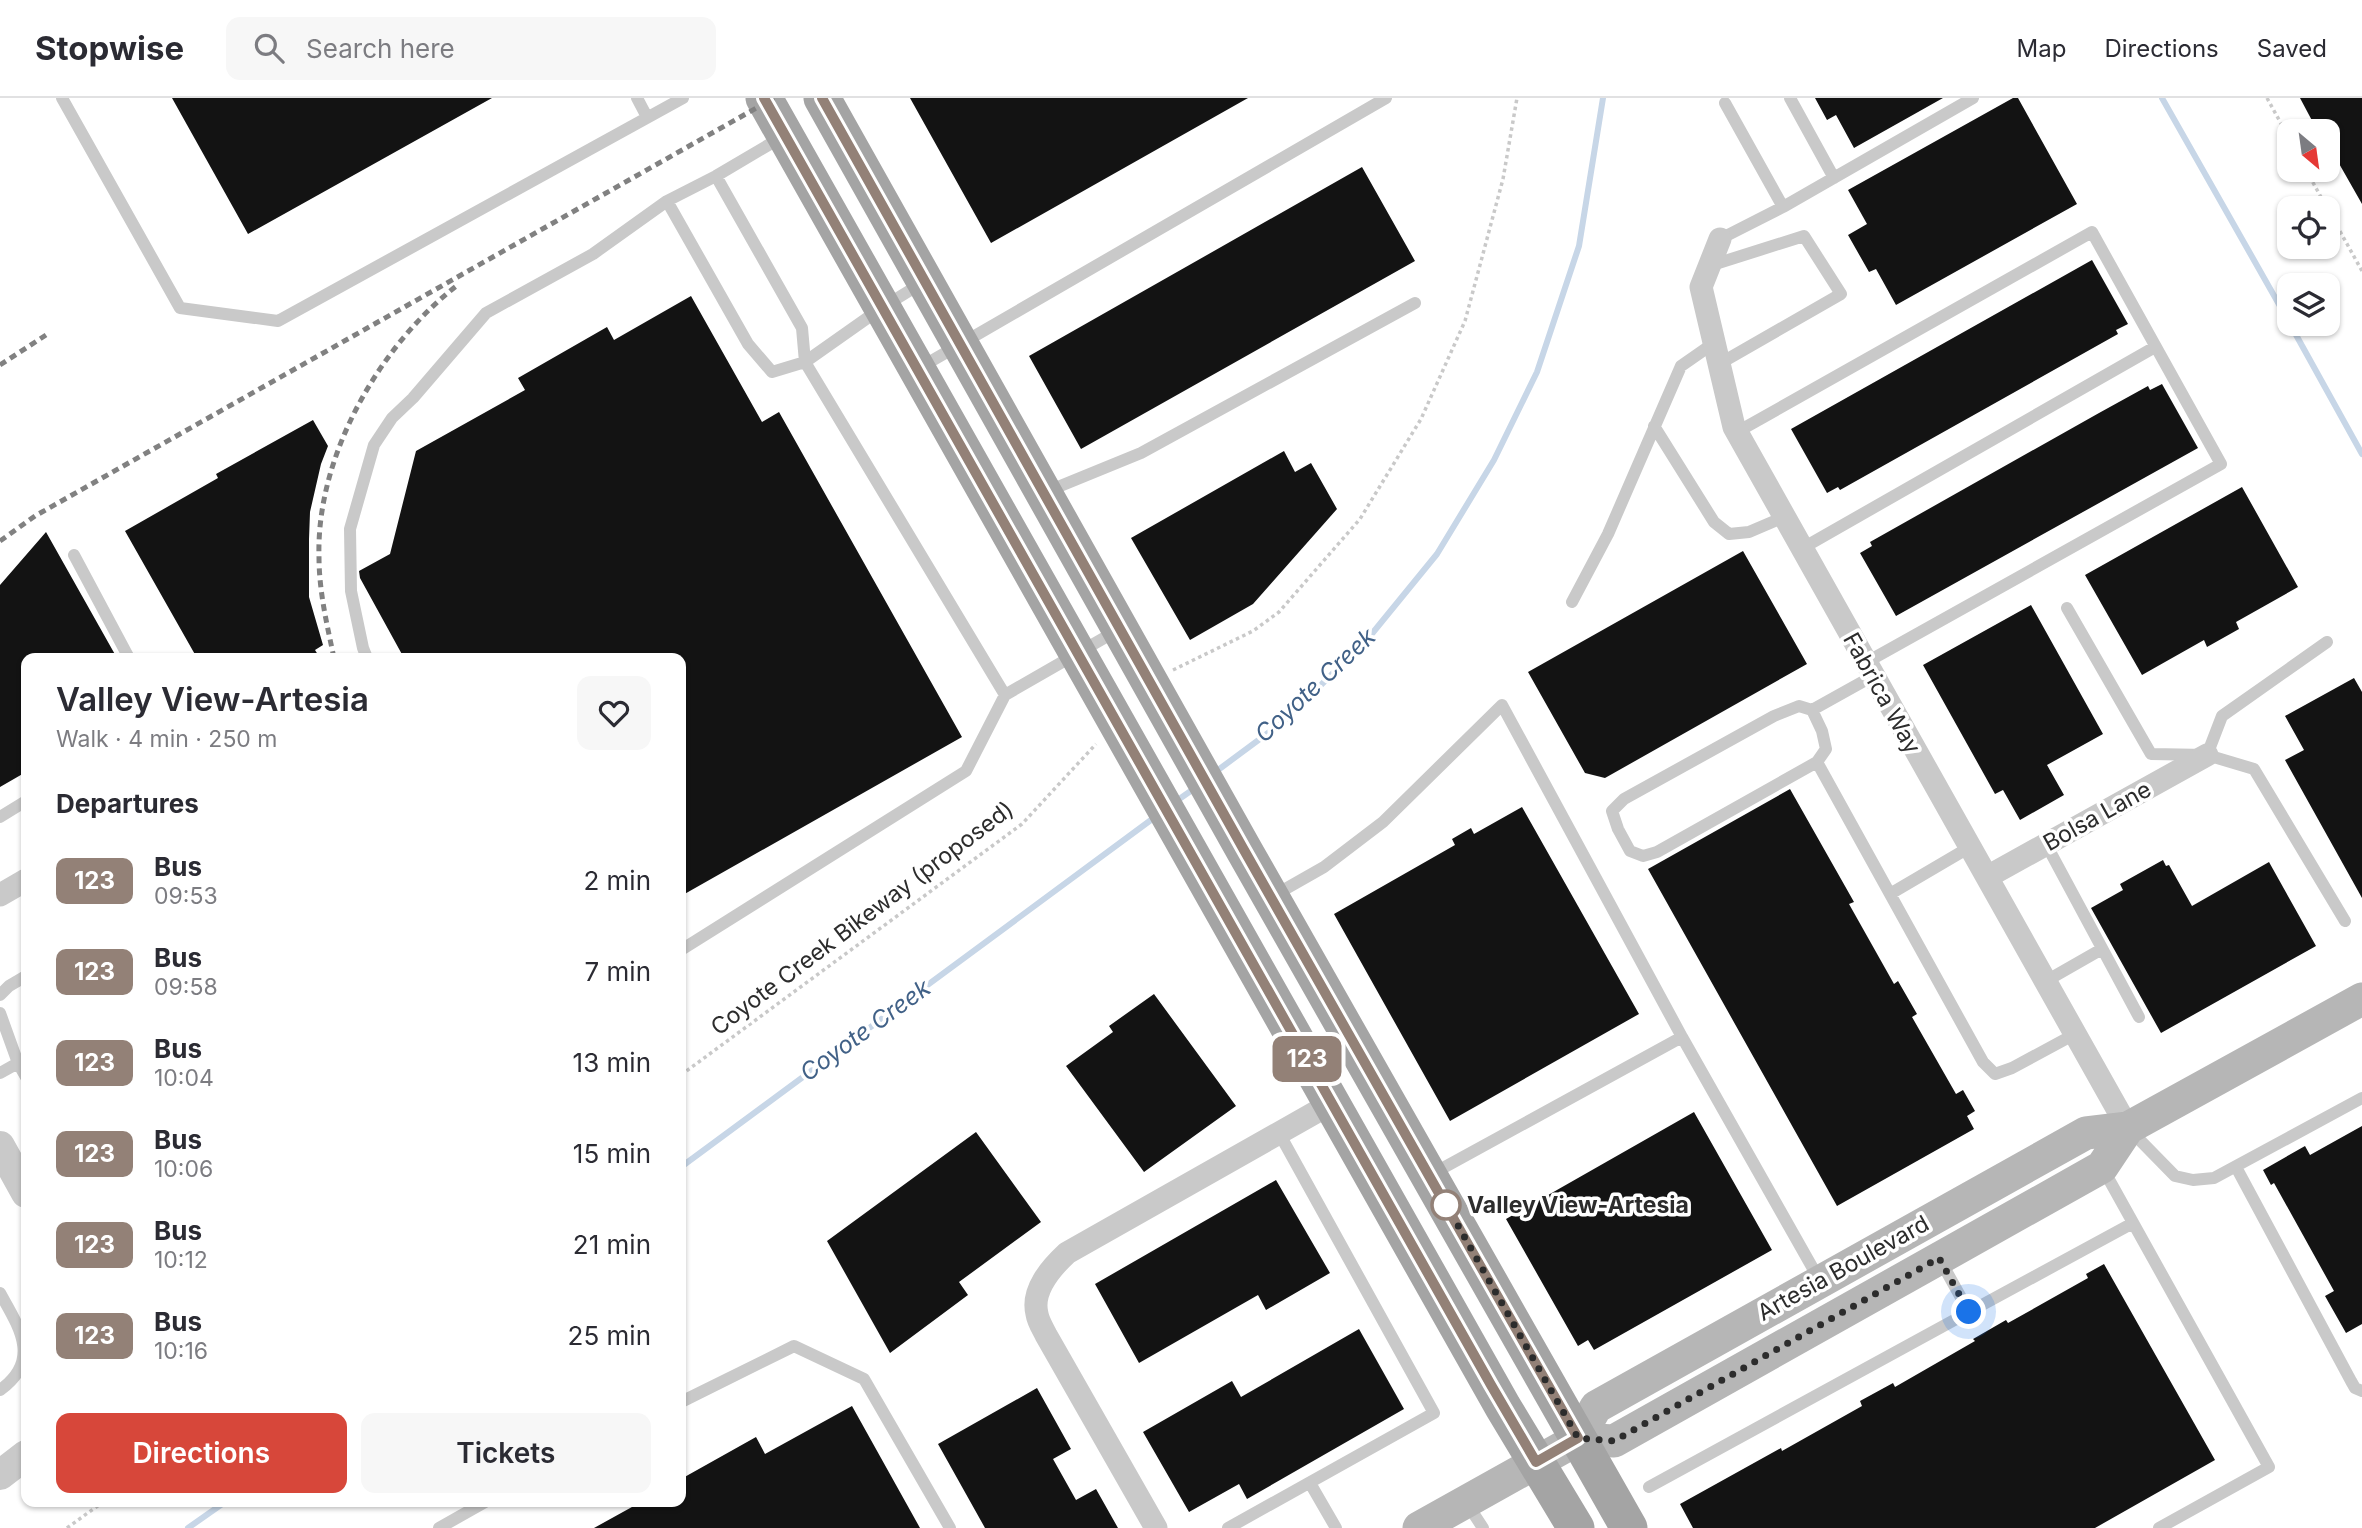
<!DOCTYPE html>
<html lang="en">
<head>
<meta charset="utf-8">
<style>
	:root { --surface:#fff; --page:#f7f7f7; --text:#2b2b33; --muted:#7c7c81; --line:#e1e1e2; --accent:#d7473a }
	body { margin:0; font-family:Inter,sans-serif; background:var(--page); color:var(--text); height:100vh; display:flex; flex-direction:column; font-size:26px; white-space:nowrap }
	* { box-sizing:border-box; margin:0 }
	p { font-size:23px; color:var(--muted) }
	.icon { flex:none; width:38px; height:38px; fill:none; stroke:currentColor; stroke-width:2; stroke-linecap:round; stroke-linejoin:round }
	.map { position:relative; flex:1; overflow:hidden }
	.details { position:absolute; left:21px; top:555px; width:665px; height:854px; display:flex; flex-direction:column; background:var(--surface); border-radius:14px; box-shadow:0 2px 5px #0004 }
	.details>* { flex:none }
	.badge { padding:0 14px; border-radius:10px; font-size:24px; line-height:46px }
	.needle { width:46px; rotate:151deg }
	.buttons { position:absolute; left:2277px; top:21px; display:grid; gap:14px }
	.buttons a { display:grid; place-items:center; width:63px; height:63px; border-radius:14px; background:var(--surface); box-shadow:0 2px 5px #0004; font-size:35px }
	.you { position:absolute; width:35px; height:35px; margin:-18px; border:5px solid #fff; border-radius:50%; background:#1a73e8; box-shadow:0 0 0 10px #1a73e833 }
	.map>.badge { position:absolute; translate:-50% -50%; box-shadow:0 0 0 4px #fff }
	h2 { padding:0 35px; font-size:26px; line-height:63px }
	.round { display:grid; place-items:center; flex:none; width:74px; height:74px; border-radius:14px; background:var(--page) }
	.head { display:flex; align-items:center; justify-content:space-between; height:119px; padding:0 35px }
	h1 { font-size:33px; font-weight:600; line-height:52px }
	.button { display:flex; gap:14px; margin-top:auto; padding:14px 35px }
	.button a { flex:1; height:80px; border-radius:14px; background:var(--accent); color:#fff; font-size:28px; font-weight:600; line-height:80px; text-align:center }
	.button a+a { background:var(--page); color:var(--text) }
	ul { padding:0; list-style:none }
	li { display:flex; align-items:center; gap:21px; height:91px; padding:0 35px }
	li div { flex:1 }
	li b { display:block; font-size:26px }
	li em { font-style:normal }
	li .badge { min-width:77px; font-weight:700; text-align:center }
	header { display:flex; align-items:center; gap:42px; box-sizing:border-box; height:98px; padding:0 35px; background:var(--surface); border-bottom:2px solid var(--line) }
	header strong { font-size:33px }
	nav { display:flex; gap:38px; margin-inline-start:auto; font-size:24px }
	.search { width:490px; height:63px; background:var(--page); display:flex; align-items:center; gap:18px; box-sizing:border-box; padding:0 24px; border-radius:14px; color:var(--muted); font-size:26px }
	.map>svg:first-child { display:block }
</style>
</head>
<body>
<header>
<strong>Stopwise</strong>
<div class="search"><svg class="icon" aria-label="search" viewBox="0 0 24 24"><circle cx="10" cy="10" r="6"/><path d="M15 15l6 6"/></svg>Search here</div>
<nav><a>Map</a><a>Directions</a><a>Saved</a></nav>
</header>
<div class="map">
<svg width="2362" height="1430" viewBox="0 0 2362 1430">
	<rect width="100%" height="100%" fill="#fff"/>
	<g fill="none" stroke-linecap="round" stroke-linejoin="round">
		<path stroke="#c7d6e7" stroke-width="6" d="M 2162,0 L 2289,224
			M 2290,226 L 2362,356
			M 1214,675 L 1284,623 L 1366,543 L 1437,456 L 1494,362 L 1537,274 L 1579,148 L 1603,0
			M 1175,704 L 1195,690
			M 681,1069 L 1155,719
			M 188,1430 L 225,1404"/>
	</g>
	<path fill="#131313" d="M 172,0 L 492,0 L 248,136 Z
		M 910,0 L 1248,0 L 991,145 Z
		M 1815,0 L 1943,0 L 1854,50 L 1836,17 L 1827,22 Z
		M 2013,0 L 2018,0 L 2077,106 L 1896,207 L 1876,171 L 1869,174 L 1848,137 L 1867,126 L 1848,92 Z
		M 2300,0 L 2362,0 L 2362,106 L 2333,55 L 2328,58 L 2328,26 L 2317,32 Z
		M 1362,69 L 1415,163 L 1081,351 L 1029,258 Z
		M 2092,162 L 2128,226 L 2116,232 L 2118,236 L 1840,392 L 1838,389 L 1827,395 L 1791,331 Z
		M 691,198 L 762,324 L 779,314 L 962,639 L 681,798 L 681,560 L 404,560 L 360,480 L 359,473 L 390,456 L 416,353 L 525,292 L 518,280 L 607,229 L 614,242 Z
		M 2162,286 L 2198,350 L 1896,518 L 1860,455 L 1872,448 L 1870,444 L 2099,315 L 2148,288 L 2150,292 Z
		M 313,322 L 328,348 L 321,366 L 310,414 L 309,441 L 309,499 L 323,547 L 315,552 L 320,560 L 197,560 L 125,433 L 218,380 L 216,376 Z
		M 1284,353 L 1295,374 L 1311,365 L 1337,411 L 1253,506 L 1190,542 L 1131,440 Z
		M 2242,389 L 2298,489 L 2236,524 L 2239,531 L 2207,549 L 2204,542 L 2142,577 L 2085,477 Z
		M 46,434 L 117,560 L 26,560 L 26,674 L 0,689 L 0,487 Z
		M 1743,453 L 1807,566 L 1605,680 L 1585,675 L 1528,574 Z
		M 2031,507 L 2103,636 L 2047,667 L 2064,697 L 2020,722 L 2003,692 L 1995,696 L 1923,567 Z
		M 2354,580 L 2362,594 L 2362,800 L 2285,662 L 2304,652 L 2285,618 Z
		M 1790,691 L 1854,804 L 1849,806 L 1894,886 L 1898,883 L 1917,916 L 1912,919 L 1956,996 L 1963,992 L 1975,1013 L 1967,1018 L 1974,1031 L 1837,1108 L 1648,771 Z
		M 1522,709 L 1639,916 L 1450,1023 L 1334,816 L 1455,747 L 1452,741 L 1471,730 L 1474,736 Z
		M 2163,762 L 2166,768 L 2169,767 L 2192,808 L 2269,764 L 2316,848 L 2161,935 L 2091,810 L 2123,792 L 2120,786 Z
		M 1154,896 L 1236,1008 L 1144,1074 L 1066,968 L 1113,934 L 1109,928 Z
		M 1694,1014 L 1772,1152 L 1594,1252 L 1588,1242 L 1578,1248 L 1506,1121 Z
		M 2362,1028 L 2362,1226 L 2346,1235 L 2325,1198 L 2334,1193 L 2274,1085 L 2271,1087 L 2263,1072 L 2305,1048 L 2310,1057 Z
		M 976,1034 L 1041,1124 L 959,1184 L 968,1197 L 890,1255 L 827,1143 Z
		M 1276,1082 L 1330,1175 L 1266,1212 L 1258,1197 L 1139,1265 L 1095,1186 Z
		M 2104,1166 L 2215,1362 L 2095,1430 L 1693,1430 L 1680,1406 L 1781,1350 L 1782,1353 L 1862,1308 L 1860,1303 L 1893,1285 L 1895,1289 L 1975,1243 L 1973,1241 L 2006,1222 L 2008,1225 L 2088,1180 L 2086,1176 Z
		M 1359,1231 L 1404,1311 L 1247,1401 L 1239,1386 L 1189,1414 L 1143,1334 L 1232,1283 L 1241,1299 Z
		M 1037,1290 L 1071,1351 L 1053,1361 L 1076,1402 L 1096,1391 L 1118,1430 L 985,1430 L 938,1346 Z
		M 852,1308 L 920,1430 L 594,1430 L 641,1404 L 681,1404 L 681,1381 L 756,1339 L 765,1356 Z"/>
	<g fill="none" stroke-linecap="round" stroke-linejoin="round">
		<path stroke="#c9c9c9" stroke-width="3.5" stroke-dasharray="3.5 3.5" stroke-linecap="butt" d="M 2267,0 L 2289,40
			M 2306,72 L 2362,173
			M 1173,572 L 1253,533 L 1279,514 L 1360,421 L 1421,321 L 1465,223 L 1503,81 L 1517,0
			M 681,977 L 1022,726 L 1096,646
			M 67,1430 L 103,1404"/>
		<path stroke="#c9c9c9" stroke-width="12" d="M 62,0 L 180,210 L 278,223 L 683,0
			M 637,0 L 647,19
			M 1790,0 L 1834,80
			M 1725,5 L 1783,109
			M 716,78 L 802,230 L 805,264 L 1005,597 L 1118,532
			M 667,103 L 748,246 L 772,274 L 805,264 L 883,209 L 922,185
			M 1720,141 L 1783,109 L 1973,0
			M 1709,168 L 1804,138 L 1841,196 L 1719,266
			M 921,269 L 1386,0
			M 1654,328 L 1714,424 L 1729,436 L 1749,434 L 1784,419
			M 1737,334 L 2092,134 L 2221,366 L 1865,565
			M 1048,393 L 1141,355 L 1415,205
			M 1801,451 L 2155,249
			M 74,457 L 129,560
			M 1572,504 L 1608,436 L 1681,268 L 1714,245
			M 2067,510 L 2151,656 L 2207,657 L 2254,671 L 2345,823
			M 367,560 L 363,550 L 351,493 L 350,431 L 374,347 L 392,320 L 413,300 L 486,215 L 593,156 L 667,103 L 716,78 L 782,39
			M 1873,578 L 1812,612 L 1822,633 L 1826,651 L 1817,664 L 1983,964 L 1995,976 L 2012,970 L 2075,936
			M 1812,612 L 1799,608 L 1774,618 L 1624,701 L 1612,713 L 1618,731 L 1630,753 L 1643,758 L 1657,754 L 1817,664
			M 2207,657 L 2222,618 L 2327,544
			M 0,719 L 26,703
			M 2046,746 L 2139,919
			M 1890,796 L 1970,749
			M 1273,798 L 1324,769 L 1383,724 L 1502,607 L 1682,939 L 1432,1076
			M 681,852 L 966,673 L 1005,597
			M 2046,883 L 2102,851
			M 0,897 L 9,888 L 26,878
			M 0,915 L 18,965 L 26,979
			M 1682,939 L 1820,1183
			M 0,975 L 18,965
			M 2128,1030 L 2175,1078 L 2193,1082 L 2214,1080 L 2362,1000
			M 2102,1069 L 2269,1369 L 2159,1430
			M 2236,1069 L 2351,1283 L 2355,1290 L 2362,1293
			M 0,1195 C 19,1229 42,1262 0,1292
			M 1969,1214 L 2133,1125
			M 681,1304 L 794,1248 L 864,1281 L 950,1430
			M 1310,1385 L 1336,1430
			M 1649,1389 L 1969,1214 L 1939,1160
			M 1466,1404 L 1483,1430
			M 439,1430 L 485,1404
			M 1228,1430 L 1434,1315 L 1279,1035"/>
		<path stroke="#c9c9c9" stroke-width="23" d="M 1720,141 L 1701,189 L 1734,329 L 2128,1030
			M 1987,779 L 2207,657
			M 0,797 L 26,782
			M 1156,1430 L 1046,1237 C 1043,1231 1038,1223 1037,1216 C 1031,1192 1051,1170 1067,1155 L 1332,1005"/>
		<path stroke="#c9c9c9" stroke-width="30" d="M 0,1048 L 26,1095
			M 0,1377 L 26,1357"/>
		<path stroke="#b6b6b6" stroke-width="33" d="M 1578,1341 L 1596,1309 L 2086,1035 L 2128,1030 L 2362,901
			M 1419,1430 L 1578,1341 L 1614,1343 L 2102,1069 L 2128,1030"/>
		<path stroke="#a4a4a4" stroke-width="37" d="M 764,0 L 1503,1309 L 1576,1430
			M 822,0 L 1244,752 L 1629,1430"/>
		<path stroke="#818181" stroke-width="5" stroke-dasharray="7 5" stroke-linecap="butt" d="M 0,267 L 46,237
			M 0,443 L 35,418 L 95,384 L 774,0
			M 334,560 C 327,527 319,493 319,459 C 316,358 380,246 459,186"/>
	</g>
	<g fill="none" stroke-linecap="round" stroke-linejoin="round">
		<defs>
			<path id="line" d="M 764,0 L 1491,1287 L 1536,1364 L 1578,1340 L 1244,752 L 822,0"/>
		</defs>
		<use href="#line" stroke="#fff" stroke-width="16"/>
		<use href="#line" stroke="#938177" stroke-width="10"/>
		<path stroke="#2c2c2c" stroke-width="7" stroke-dasharray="0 12.6" d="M 1446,1107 L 1443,1101 L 1578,1340 L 1614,1343 L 1939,1160 L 1969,1214"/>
	</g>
	<circle fill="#fff" stroke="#938177" stroke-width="3.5" cx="1446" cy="1107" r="14"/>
	<g text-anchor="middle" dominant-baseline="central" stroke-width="7" stroke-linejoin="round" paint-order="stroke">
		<g font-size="23" fill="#2c2c2c" stroke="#fff">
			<text transform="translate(1882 595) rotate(61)">Fabrica Way</text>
			<text transform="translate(2097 718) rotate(-29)">Bolsa Lane</text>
			<text transform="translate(862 820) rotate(-37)">Coyote Creek Bikeway (proposed)</text>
			<text transform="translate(1843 1170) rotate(-29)">Artesia Boulevard</text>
		</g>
		<g font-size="23" font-weight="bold" fill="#2c2c2c" stroke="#fff" text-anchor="start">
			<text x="1467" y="1107">Valley View-Artesia</text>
		</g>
		<g font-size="24" font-style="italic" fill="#416187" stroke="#fff">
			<text transform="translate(1315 587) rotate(-43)">Coyote Creek</text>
			<text transform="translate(865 932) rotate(-36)">Coyote Creek</text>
		</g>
	</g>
</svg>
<div class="buttons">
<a><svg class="needle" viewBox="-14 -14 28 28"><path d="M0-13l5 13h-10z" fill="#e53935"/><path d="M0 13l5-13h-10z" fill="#7c7c81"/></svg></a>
<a><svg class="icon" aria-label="locate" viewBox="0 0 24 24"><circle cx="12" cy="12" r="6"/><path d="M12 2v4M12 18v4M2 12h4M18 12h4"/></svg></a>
<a><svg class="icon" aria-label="layers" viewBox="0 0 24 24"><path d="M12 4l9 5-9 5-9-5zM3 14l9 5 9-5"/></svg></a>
</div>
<div class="you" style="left:1969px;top:1214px"></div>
<b class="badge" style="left:1307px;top:961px;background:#938177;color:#fff">123</b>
<section class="details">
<div class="head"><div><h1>Valley View-Artesia</h1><p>Walk · 4 min · 250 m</p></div><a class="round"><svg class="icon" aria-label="heart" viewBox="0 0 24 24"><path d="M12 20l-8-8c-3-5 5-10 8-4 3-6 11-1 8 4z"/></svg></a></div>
<h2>Departures</h2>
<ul>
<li><span class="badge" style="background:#938177;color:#fff">123</span><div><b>Bus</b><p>09:53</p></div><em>2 min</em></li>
<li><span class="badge" style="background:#938177;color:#fff">123</span><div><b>Bus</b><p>09:58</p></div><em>7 min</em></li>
<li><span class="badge" style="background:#938177;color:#fff">123</span><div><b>Bus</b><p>10:04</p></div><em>13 min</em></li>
<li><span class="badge" style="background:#938177;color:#fff">123</span><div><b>Bus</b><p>10:06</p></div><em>15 min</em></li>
<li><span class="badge" style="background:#938177;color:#fff">123</span><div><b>Bus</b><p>10:12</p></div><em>21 min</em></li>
<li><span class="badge" style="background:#938177;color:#fff">123</span><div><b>Bus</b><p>10:16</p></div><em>25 min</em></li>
</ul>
<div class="button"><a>Directions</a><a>Tickets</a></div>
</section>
</div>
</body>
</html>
